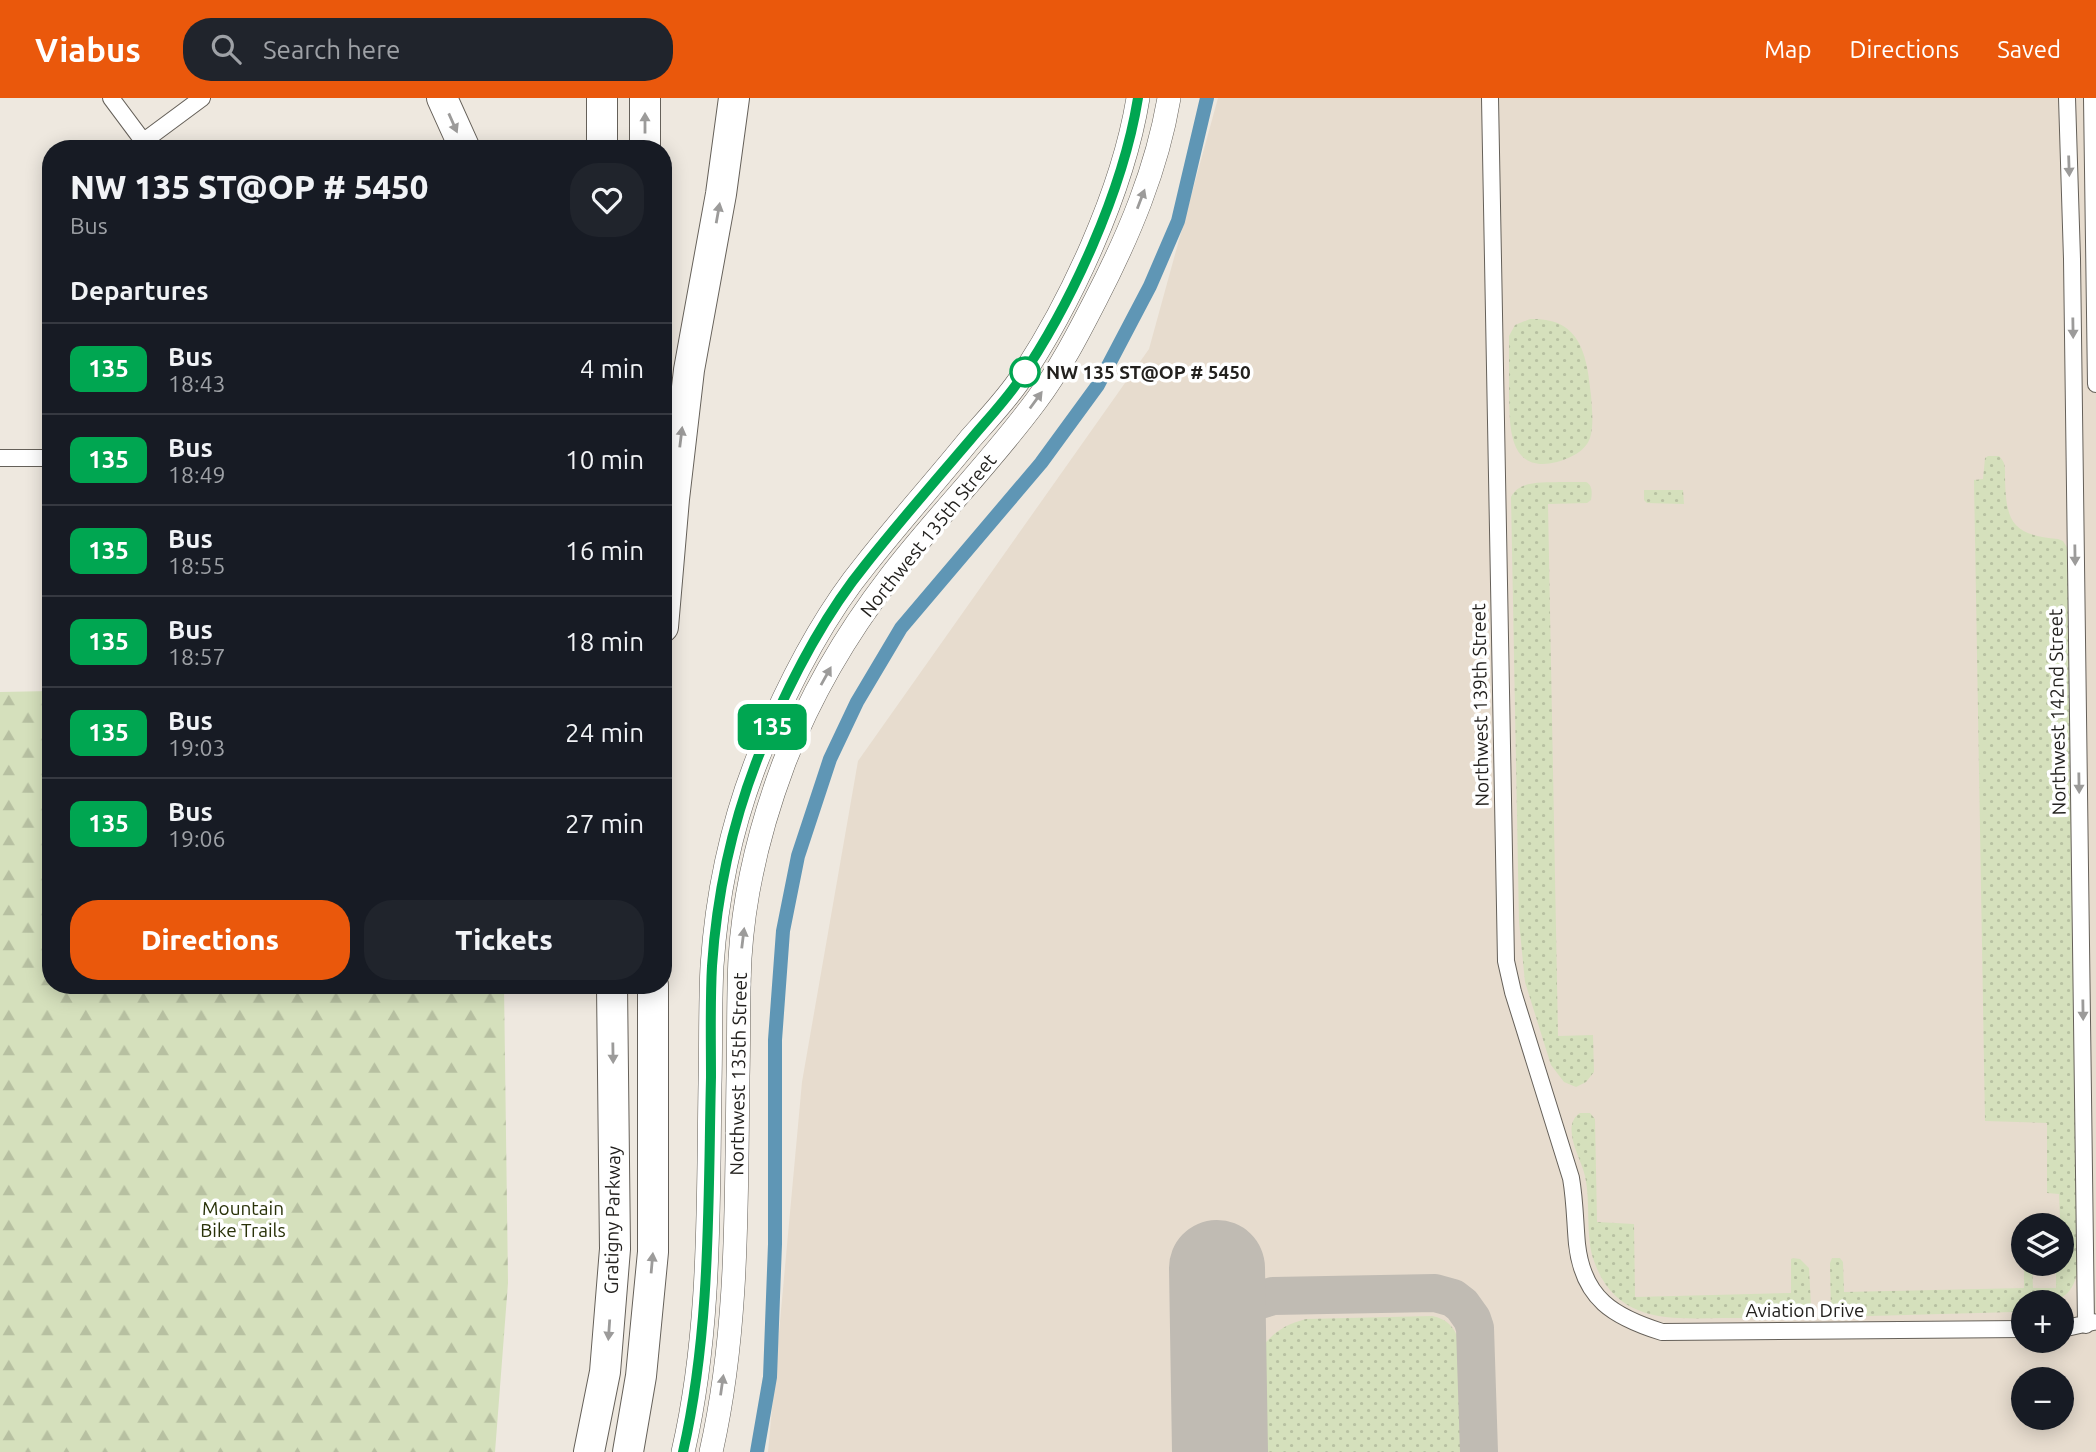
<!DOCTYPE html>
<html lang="en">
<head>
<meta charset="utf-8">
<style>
	:root { --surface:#171b24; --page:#20242c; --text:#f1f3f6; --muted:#9ea1a6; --line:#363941; --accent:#ea580c }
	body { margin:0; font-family:Ubuntu,sans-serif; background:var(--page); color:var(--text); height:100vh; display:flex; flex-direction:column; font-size:26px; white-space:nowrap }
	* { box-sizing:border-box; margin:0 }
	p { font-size:23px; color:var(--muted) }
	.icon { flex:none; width:38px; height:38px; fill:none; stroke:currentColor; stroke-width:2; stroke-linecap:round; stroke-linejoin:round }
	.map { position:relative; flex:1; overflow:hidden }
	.sheet { position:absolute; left:42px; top:42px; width:630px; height:854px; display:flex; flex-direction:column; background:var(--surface); border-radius:28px; box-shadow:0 4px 18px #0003 }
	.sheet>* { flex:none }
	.badge { padding:0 14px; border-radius:10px; font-size:24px; line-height:46px }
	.fabs { position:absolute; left:2011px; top:1115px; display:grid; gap:14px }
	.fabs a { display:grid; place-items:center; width:63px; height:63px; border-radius:50%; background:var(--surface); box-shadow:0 4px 18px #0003; font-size:35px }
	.map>.badge { position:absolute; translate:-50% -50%; box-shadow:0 0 0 4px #fff }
	h2 { padding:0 28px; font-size:26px; line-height:63px }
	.round { display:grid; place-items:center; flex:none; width:74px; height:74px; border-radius:28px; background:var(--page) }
	.overview { display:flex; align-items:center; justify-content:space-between; height:119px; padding:0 28px }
	h1 { font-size:33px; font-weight:800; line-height:52px }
	.button { display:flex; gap:14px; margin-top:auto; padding:14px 28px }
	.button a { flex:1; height:80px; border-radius:28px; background:var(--accent); color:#fff; font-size:28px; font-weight:800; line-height:80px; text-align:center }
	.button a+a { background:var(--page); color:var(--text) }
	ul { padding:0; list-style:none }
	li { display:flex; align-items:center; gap:21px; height:91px; padding:0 28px; border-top:2px solid var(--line) }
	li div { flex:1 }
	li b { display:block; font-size:26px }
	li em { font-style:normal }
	li .badge { min-width:77px; font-weight:700; text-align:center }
	header { display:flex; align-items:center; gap:42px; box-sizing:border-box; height:98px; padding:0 35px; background:var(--accent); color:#fff }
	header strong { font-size:33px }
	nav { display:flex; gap:38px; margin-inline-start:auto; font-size:24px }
	.search { width:490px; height:63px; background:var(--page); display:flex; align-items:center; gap:18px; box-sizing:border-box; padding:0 24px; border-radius:28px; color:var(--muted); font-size:26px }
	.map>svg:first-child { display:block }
</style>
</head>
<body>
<header>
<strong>Viabus</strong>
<div class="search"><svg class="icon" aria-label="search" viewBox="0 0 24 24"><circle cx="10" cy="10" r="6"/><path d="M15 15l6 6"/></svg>Search here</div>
<nav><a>Map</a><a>Directions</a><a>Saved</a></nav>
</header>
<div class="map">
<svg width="2096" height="1354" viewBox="0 0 2096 1354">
	<defs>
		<pattern id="grass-dots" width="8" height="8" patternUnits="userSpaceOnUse" patternTransform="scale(1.75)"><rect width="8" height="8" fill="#d5e0bc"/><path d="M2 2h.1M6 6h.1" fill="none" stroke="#b7c0a1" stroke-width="1.8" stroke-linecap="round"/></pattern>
		<pattern id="forest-firs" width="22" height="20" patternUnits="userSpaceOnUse" patternTransform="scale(1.75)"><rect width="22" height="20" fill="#d5e0bc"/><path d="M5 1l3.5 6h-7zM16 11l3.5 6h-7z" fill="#b7c0a1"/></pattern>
	</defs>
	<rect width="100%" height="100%" fill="#eee8df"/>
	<path fill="#e7dcce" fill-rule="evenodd" d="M 1218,0 L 2096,0 L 2096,1354 L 768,1354 L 802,984 L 858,663 L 1149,251 ZM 2023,1127 L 2062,1127 L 2062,1166 L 2023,1166 ZM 2023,1204 L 2062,1204 L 2062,1242 L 2023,1242 ZM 2023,1281 L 2062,1281 L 2062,1320 L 2023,1320 Z"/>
	<path fill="url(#grass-dots)" d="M 1530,221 C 1580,219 1587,256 1591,297 C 1592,311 1594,327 1590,340 C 1585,354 1570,360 1557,364 C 1508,376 1510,329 1509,297 C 1509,277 1509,258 1509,238 L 1515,227 Z
		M 1988,358 L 1999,358 C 2006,365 2005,370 2005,379 C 2006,423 2011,437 2058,441 L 2063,443 L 2068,451 L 2079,1166 C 2073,1204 2057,1204 2023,1204 L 2023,1212 L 2014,1214 L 1834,1219 L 1831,1215 L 1830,1165 L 1832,1160 L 1840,1160 L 1843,1164 L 1844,1194 L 2024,1190 L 2024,1166 L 2032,1166 L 2033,1190 L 2056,1190 L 2056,1166 L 2062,1166 L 2059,1096 L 2047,1095 L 2047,1025 L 1985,1023 L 1974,382 L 1983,381 L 1985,360 Z
		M 1559,384 L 1586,384 C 1593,387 1592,396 1591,402 L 1587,405 L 1548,406 L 1558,938 L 1593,937 L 1594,974 L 1586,984 L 1576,989 L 1564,984 L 1551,967 L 1525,884 L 1519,824 L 1511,399 C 1519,382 1543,385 1559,384 Z
		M 1644,392 L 1683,392 L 1684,406 L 1647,405 L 1644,402 Z
		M 1580,1015 L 1590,1015 L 1595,1021 L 1597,1124 L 1634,1126 L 1635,1199 L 1791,1195 L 1791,1161 L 1793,1160 L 1800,1161 L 1809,1170 L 1811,1208 L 1808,1219 C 1780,1220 1751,1220 1723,1220 C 1669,1221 1616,1225 1594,1163 C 1585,1138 1591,1105 1585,1078 C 1581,1060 1560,1028 1580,1015 Z
		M 1432,1218 C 1447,1221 1455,1229 1459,1244 L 1462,1354 L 1252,1354 C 1251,1300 1238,1238 1306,1221 Z"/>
	<path fill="url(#forest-firs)" d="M 51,593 L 51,887 L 504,887 L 508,1185 L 495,1354 L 0,1354 L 0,594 Z"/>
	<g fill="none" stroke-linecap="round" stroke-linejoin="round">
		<path stroke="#5f96b5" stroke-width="14" d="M 757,1354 L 770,1279 L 775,1146 L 775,942 L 783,833 L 798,758 L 830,661 L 857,604 L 901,530 L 1041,365 L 1098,287 L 1150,188 L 1178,123 L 1207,0"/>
		<path stroke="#c0bbb3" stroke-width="38" d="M 1218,1226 L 1253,1204 L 1273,1198 L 1435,1195 L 1453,1200 L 1462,1207 L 1472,1221 L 1475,1230 L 1479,1354"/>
		<path stroke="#c0bbb3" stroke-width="96" d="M 1217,1170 L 1220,1354"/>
		<defs>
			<path id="street" d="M 111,0 L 149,51
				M 1490,0 L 1506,863 L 1513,894 L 1571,1080 C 1575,1103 1575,1124 1577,1146 C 1583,1201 1614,1219 1662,1234 L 2023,1231
				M 2067,0 L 2072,161 L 2086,1227
				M 2092,0 L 2096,286
				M 144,43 L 202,0
				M 0,360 L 51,360
				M 2062,1231 L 2093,1224"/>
			<path id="secondary" d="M 683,1354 C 711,1233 708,1109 710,986 C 711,947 710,907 712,868 C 717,794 733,720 761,652 C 788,587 821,521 866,466 C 900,423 936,383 970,341 C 986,323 1004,304 1018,284 C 1070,207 1123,93 1138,0
				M 711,1354 C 739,1231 736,1103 738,978 C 739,939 738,899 740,860 C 744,795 761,726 784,665 C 809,600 847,535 890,479 C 936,419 991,364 1036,303 C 1060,271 1078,236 1096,201 C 1129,137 1157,71 1169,0"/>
			<path id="highway" d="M 442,0 L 465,51
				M 645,0 L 645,51
				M 602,51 L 602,0
				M 663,529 L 674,401 L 689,272 L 721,96 L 734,0
				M 589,1354 L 605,1274 L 615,1151 L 612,887
				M 628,1354 L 641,1278 L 653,1154 L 653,887"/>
		</defs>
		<use href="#street" stroke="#656059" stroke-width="18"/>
		<use href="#secondary" stroke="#656059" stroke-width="24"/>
		<use href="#highway" stroke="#656059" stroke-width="32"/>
		<use href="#street" stroke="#fff" stroke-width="16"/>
		<use href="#secondary" stroke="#fff" stroke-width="23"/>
		<use href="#highway" stroke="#fff" stroke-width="30"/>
	</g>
	<defs><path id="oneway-solid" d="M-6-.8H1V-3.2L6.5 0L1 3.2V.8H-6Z" transform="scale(1.75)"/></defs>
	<g fill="#9c9b9a">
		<use href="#oneway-solid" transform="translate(453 25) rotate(66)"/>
		<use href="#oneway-solid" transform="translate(645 25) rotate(-90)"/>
		<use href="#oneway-solid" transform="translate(2069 68) rotate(88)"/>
		<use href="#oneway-solid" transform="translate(1141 101) rotate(-69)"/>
		<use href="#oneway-solid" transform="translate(718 115) rotate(-80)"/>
		<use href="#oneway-solid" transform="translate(2073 230) rotate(89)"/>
		<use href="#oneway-solid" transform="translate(1036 302) rotate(-54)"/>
		<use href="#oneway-solid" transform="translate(681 339) rotate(-83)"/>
		<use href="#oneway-solid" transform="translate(2075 457) rotate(89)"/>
		<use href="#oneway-solid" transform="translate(826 578) rotate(-61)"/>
		<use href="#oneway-solid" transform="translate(2079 685) rotate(89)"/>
		<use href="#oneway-solid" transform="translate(743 840) rotate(-83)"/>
		<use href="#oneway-solid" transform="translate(2083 912) rotate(89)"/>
		<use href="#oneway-solid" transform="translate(613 955) rotate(89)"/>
		<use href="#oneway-solid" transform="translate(652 1165) rotate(-85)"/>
		<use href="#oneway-solid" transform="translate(609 1232) rotate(94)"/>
		<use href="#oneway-solid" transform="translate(722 1287) rotate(-82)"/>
	</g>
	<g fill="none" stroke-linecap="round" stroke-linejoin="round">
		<defs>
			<path id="line" d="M 683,1354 C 711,1231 708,1104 711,979 C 711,942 710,904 712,868 C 717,794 733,721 761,652 C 788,587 821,521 866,466 C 900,423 935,383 971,341 C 986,323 1004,304 1018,284 C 1071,207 1123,93 1138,0"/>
		</defs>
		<use href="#line" stroke="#fff" stroke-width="16"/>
		<use href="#line" stroke="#00a651" stroke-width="10"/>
	</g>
	<circle fill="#fff" stroke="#00a651" stroke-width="3.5" cx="1025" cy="274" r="14"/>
	<g text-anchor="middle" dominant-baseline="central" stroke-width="7" stroke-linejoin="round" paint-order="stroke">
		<g font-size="19" font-weight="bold" fill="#23211e" stroke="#fff" text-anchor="start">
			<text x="1046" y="274">NW 135 ST@OP # 5450</text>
		</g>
		<g font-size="19" fill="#23211e" stroke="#fff">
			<text transform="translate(928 437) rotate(-51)">Northwest 135th Street</text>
			<text transform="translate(1480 607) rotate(-91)">Northwest 139th Street</text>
			<text transform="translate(2057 614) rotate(-91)">Northwest 142nd Street</text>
			<text transform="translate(738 976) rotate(-89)">Northwest 135th Street</text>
			<text transform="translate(612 1122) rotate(-89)">Gratigny Parkway</text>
			<text x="1805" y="1212">Aviation Drive</text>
		</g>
		<g font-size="19" fill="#293209" stroke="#fff">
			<text x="243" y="1110">Mountain<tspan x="243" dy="22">Bike Trails</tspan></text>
		</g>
	</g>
</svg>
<div class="fabs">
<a><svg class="icon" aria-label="layers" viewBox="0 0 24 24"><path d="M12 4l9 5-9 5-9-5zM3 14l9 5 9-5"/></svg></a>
<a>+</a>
<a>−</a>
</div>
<b class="badge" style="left:772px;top:629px;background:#00a651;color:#fff">135</b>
<section class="sheet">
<div class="overview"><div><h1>NW 135 ST@OP # 5450</h1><p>Bus</p></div><a class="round"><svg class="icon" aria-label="heart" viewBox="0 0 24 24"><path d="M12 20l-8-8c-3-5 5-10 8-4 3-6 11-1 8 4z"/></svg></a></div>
<h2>Departures</h2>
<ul>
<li><span class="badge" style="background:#00a651;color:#fff">135</span><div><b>Bus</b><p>18:43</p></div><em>4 min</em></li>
<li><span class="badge" style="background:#00a651;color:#fff">135</span><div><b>Bus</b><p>18:49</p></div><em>10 min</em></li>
<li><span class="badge" style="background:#00a651;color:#fff">135</span><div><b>Bus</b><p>18:55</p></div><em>16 min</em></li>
<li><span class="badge" style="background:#00a651;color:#fff">135</span><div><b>Bus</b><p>18:57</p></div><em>18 min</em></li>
<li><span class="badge" style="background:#00a651;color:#fff">135</span><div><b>Bus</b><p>19:03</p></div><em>24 min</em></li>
<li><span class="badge" style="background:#00a651;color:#fff">135</span><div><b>Bus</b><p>19:06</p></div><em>27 min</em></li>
</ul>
<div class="button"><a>Directions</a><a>Tickets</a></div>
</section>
</div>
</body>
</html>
